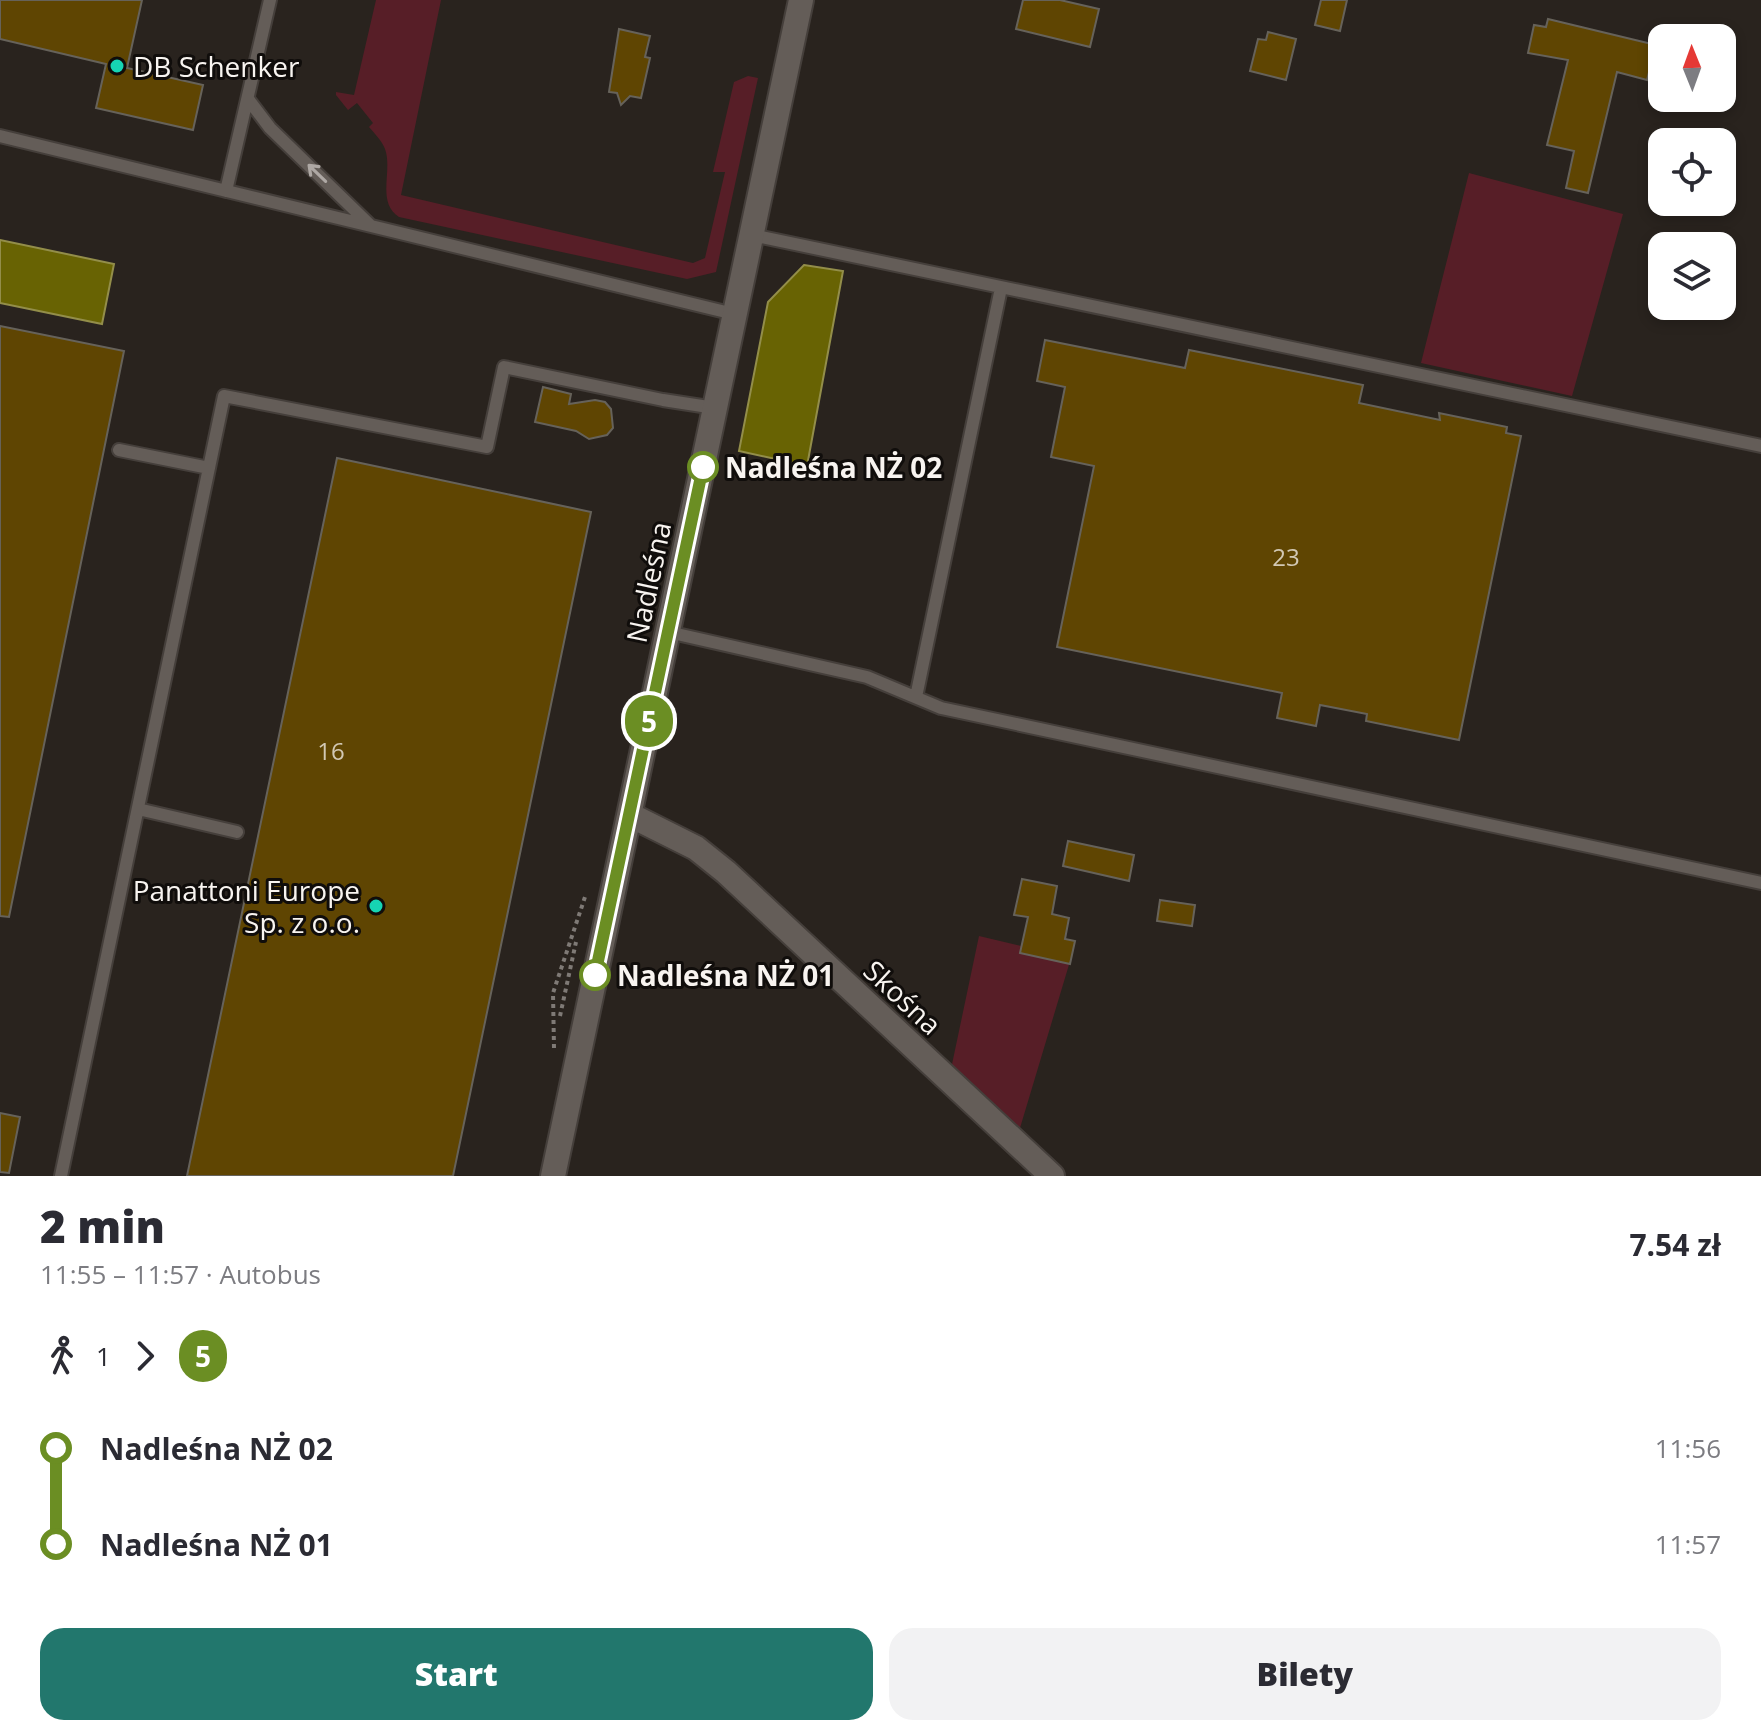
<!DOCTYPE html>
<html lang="pl">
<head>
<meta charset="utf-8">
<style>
	:root { --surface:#fff; --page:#f2f2f3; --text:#2b2b33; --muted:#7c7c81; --accent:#22776d }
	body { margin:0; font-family:"Open Sans",sans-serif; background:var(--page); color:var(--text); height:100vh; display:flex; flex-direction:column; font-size:30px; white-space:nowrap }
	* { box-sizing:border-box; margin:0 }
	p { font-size:26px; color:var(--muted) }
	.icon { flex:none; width:44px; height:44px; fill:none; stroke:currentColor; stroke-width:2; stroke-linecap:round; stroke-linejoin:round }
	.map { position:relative; height:1176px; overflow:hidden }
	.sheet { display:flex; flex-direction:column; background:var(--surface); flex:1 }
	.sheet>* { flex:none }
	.badge { padding:0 16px; border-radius:26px; font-size:28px; line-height:52px }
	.needle { width:52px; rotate:359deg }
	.tools { position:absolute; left:1648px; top:24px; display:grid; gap:16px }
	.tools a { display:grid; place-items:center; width:88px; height:88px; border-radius:16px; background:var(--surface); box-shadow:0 4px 12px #0003; font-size:40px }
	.map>.badge { position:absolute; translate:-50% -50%; box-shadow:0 0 0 4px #fff }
	.legs { display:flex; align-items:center; gap:12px; height:88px; padding:0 40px; font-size:26px }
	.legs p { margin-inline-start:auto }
	.head { display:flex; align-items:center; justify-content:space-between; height:136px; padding:0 40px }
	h1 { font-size:44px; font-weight:800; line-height:60px }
	.primary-button { display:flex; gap:16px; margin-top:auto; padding:16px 40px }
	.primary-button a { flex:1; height:92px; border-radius:24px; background:var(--accent); color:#fff; font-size:32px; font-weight:800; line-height:92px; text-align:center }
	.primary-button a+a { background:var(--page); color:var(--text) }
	ul { padding:0 40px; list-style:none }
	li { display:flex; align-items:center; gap:28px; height:96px; font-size:30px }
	li i { display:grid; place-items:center; width:12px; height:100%; margin:0 10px; background:currentColor }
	li i::after { content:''; width:20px; height:20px; margin:-10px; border:6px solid; border-radius:50%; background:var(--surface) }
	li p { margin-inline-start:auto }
	li:first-child i { background:linear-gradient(#0000 50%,currentColor 0) }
	li:last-child i { background:linear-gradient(currentColor 50%,#0000 0) }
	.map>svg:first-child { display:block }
</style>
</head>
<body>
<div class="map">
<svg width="1761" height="1176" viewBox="0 0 1761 1176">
	<rect width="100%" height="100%" fill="#29231e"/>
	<path fill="#571e27" d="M 376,0 L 441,0 L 401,195 L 693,263 L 705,258 L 725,172 L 713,172 L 734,82 L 748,76 L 758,78 L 716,272 L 687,279 L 399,217 C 376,202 393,171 385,149 C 382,141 374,133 369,127 L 373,123 L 357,103 L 348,110 L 336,95 L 336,92 L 354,95 Z
		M 1469,173 L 1623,214 L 1572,396 L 1421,363 Z
		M 979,936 L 1071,958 L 1020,1128 L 951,1069 Z"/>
	<path fill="#686303" stroke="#938e4a" stroke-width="2" d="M 0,240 L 114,264 L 102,324 L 0,303 Z
		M 804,265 L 843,271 L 807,466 L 739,451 L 768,302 Z"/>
	<path fill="#5f4502" stroke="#66625a" stroke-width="2" d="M 0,0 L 142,0 L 127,68 L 203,85 L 193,130 L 96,108 L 106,64 L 0,39 Z
		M 1023,0 L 1060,0 L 1099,9 L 1090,47 L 1016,29 Z
		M 1321,0 L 1347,0 L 1340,31 L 1315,25 Z
		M 1548,19 L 1656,45 L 1647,80 L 1617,72 L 1588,193 L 1566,188 L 1574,151 L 1547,145 L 1568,60 L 1528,53 L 1534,25 L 1546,27 Z
		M 619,29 L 650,36 L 645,57 L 650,58 L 641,98 L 630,96 L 621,105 L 617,93 L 609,92 Z
		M 1268,32 L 1296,39 L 1286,80 L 1250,71 L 1258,39 L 1266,40 Z
		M 0,326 L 124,351 L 9,917 L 0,916 Z
		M 1045,340 L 1185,368 L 1189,350 L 1363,385 L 1359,403 L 1440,420 L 1439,413 L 1507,427 L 1506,433 L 1521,436 L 1459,740 L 1366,721 L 1367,714 L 1320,705 L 1316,726 L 1277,718 L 1282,693 L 1057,647 L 1094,466 L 1051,457 L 1065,387 L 1037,381 Z
		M 543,387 L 571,394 L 569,404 L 595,400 L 605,402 L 611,409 L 613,428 L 607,435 L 589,439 L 576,431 L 535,422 Z
		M 337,458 L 591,512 L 453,1176 L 187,1176 Z
		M 1068,841 L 1134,855 L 1129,881 L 1063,866 Z
		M 1022,879 L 1057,886 L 1052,914 L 1069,918 L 1065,939 L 1075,941 L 1070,964 L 1020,953 L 1028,917 L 1014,915 Z
		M 1160,900 L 1195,905 L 1192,926 L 1157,921 Z
		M 0,1113 L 20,1117 L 9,1173 L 0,1172 Z"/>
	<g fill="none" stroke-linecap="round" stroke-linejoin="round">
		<defs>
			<path id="lane" d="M 248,99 L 270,128 L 370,225
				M 0,136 L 734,314
				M 226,191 L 270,0
				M 752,235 L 1761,446
				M 119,450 L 209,468
				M 668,632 L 867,677 L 941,708 L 1761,883
				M 916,697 L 1001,288
				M 138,809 L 237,832
				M 61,1176 L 224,396 L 487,447 L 504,367 L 663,400 L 715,408"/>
			<path id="street" d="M 630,815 L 696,848 L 726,872 L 1052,1176
				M 553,1176 L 801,0"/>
		</defs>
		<use href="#lane" stroke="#453f3b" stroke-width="16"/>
		<use href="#street" stroke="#453f3b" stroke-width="28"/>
		<path stroke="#7f7a76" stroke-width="4" stroke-dasharray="4 4" stroke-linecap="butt" d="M 560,1016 L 576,942
			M 554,1048 L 553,993 L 586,894"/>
		<use href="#lane" stroke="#645d58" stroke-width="12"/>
		<use href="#street" stroke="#645d58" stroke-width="24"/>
	</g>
	<defs><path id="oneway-shaft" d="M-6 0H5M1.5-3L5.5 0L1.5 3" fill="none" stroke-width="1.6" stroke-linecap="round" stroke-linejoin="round" transform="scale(2)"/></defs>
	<use stroke="#aea8a4" href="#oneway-shaft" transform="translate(317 173) rotate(-136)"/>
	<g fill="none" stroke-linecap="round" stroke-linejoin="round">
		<defs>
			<path id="line-1" d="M 595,975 L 703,467"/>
		</defs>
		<use href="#line-1" stroke="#fff" stroke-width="18"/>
		<use href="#line-1" stroke="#6b8e23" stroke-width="12"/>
	</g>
	<g fill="#16d5b3" stroke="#100d0b" stroke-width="3">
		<circle cx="117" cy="66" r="8"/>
		<circle cx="376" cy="906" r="8"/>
	</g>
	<g fill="#fff" stroke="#6b8e23" stroke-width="4">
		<circle cx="703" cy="467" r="14"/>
		<circle cx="595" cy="975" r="14"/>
	</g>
	<g text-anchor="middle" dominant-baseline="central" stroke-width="6" stroke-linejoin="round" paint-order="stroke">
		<g font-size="24" fill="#d2c8b4">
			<text x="1286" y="556">23</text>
			<text x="331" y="750">16</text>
		</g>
		<g font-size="28" fill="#f8f4f0" stroke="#100d0b" text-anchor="start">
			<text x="133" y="66">DB Schenker</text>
			<text x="360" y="890" text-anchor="end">Panattoni Europe<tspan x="360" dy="32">Sp. z o.o.</tspan></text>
		</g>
		<g font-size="28" font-weight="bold" fill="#f8f4f0" stroke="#100d0b" text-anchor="start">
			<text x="725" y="467">Nadleśna NŻ 02</text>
			<text x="617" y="975">Nadleśna NŻ 01</text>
		</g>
		<g font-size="28" fill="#f8f4f0" stroke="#100d0b">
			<text transform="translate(648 582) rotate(-78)">Nadleśna</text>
			<text transform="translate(903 997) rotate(43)">Skośna</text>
		</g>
	</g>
</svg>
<div class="tools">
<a><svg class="needle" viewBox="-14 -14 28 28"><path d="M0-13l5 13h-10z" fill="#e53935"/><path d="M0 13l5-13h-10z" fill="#7c7c81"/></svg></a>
<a><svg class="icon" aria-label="locate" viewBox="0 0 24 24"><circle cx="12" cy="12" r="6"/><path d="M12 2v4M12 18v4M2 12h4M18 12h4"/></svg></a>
<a><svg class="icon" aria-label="layers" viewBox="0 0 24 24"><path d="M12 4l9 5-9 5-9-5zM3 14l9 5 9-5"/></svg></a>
</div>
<b class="badge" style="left:649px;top:721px;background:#6b8e23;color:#fff">5</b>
</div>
<section class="sheet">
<div class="head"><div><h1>2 min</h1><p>11:55 – 11:57 · Autobus</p></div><b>7.54 zł</b></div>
<div class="legs"><svg class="icon" aria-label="walk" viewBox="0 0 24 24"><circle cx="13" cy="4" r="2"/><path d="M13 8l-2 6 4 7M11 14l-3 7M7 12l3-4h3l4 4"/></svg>1<svg class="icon" aria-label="forward" viewBox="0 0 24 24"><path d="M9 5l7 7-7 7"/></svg><b class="badge" style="background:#6b8e23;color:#fff">5</b></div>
<ul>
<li><i style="color:#6b8e23"></i><b>Nadleśna NŻ 02</b><p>11:56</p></li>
<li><i style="color:#6b8e23"></i><b>Nadleśna NŻ 01</b><p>11:57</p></li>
</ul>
<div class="primary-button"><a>Start</a><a>Bilety</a></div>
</section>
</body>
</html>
